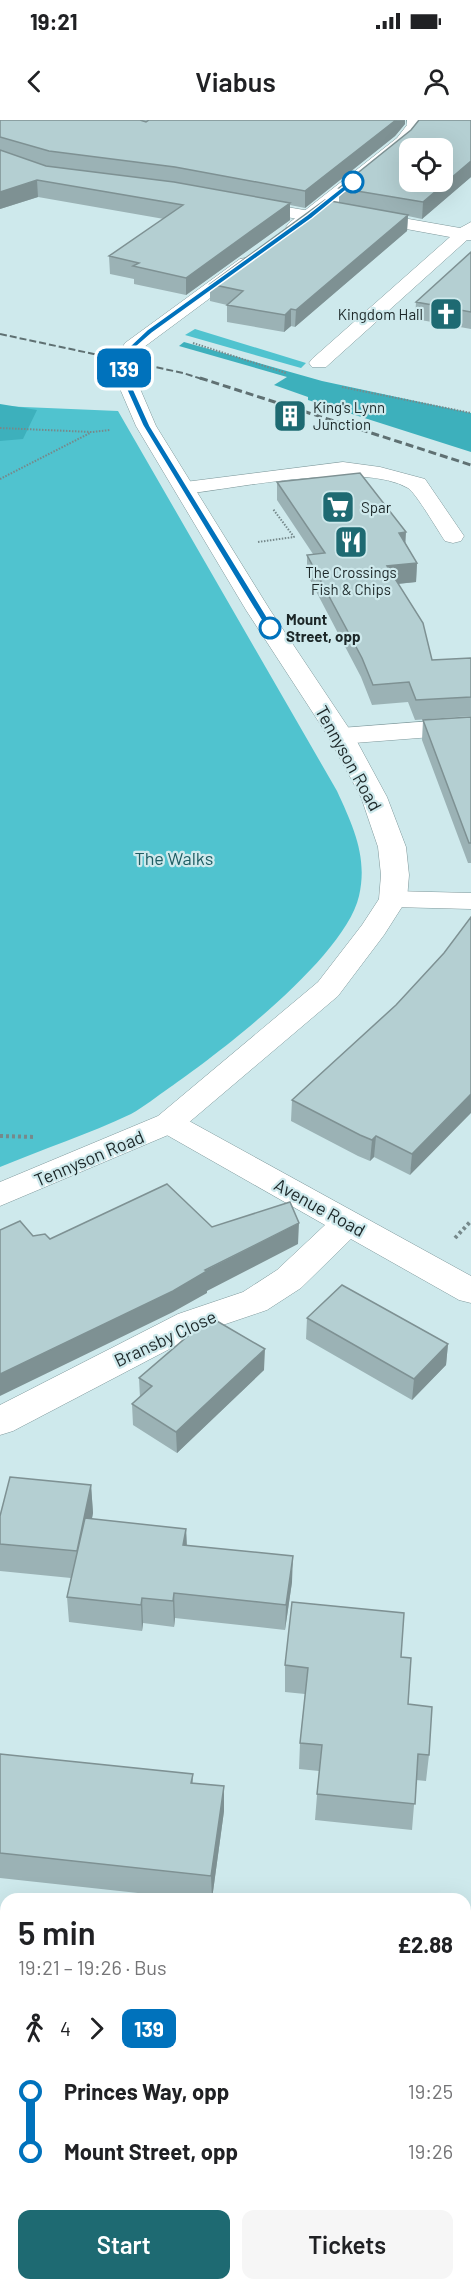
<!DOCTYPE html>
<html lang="en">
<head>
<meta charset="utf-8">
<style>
	:root { --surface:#fff; --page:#f6f6f6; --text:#202124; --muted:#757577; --accent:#1e6a72 }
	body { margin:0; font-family:Barlow,sans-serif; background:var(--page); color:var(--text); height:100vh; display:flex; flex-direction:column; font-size:22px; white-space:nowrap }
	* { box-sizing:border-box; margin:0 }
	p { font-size:20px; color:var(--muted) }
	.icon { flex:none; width:33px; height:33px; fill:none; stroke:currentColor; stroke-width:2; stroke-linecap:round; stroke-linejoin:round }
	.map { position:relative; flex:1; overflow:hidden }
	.details { position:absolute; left:0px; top:1773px; width:471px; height:398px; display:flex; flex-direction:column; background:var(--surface); border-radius:18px 18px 0 0; box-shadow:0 6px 24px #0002 }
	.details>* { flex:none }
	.badge { padding:0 12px; border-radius:9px; font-size:21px; line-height:39px }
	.tools { position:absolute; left:399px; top:18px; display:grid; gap:12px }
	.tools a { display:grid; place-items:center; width:54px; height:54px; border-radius:12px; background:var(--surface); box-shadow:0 6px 24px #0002; font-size:30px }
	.map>.badge { position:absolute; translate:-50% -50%; box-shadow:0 0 0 3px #fff }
	.legs { display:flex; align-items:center; gap:9px; height:66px; padding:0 18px; font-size:20px }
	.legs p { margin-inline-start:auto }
	.overview { display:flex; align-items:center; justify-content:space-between; height:102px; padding:0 18px }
	h1 { font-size:33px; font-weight:600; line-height:45px }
	.action { display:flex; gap:12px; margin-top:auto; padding:12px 18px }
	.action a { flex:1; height:69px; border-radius:12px; background:var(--accent); color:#fff; font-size:24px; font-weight:600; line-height:69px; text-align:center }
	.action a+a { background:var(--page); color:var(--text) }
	ul { padding:0 18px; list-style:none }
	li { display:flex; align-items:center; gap:21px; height:60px; font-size:22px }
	li i { display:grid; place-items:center; width:9px; height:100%; margin:0 8px; background:currentColor }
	li i::after { content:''; width:15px; height:15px; margin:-8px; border:4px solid; border-radius:50%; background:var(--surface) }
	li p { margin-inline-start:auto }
	li:first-child i { background:linear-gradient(#0000 50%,currentColor 0) }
	li:last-child i { background:linear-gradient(currentColor 50%,#0000 0) }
	.status { display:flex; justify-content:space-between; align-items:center; height:42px; padding:0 30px; background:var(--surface); direction:ltr }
	.status svg { height:16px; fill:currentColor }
	header { display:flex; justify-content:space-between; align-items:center; height:78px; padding:0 18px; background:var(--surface); font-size:27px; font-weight:600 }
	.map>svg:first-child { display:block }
</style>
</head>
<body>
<div class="status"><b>19:21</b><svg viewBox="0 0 49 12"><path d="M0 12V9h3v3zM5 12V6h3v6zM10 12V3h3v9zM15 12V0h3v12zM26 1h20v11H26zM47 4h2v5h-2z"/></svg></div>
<header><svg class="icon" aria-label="back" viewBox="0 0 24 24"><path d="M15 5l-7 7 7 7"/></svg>Viabus<svg class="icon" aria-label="person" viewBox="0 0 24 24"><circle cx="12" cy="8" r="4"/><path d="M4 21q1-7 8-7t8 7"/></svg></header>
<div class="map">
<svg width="471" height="2170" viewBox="0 0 471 2170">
	<rect width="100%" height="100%" fill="#cee9ec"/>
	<path fill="#50c3cf" d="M 195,209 L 306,243 L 301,248 L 185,215 Z
		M 0,286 L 118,291 L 337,671 C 353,706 368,737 359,776 C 345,837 221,932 169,968 C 157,976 144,987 131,994 C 89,1014 43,1029 0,1047 Z"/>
	<path fill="#3db0bc" d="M 184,222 L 322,261 L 471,293 L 471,332 L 308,280 L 308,277 L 274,265 L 287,257 L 179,226 Z
		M 0,284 L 37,290 L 23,319 L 0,321 Z"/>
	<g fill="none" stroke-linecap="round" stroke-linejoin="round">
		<defs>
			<path id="minor" d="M 246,80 L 310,91 L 316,92 L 319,96 L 316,100 L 310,101 L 240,89 L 237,85 L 240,81 Z
				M 363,91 L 460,108 L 471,102 L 471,120 L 467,120 L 326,247 L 312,247 L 309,243 L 312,239 L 450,117 L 357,100 L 354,96 L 357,92 Z
				M 343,342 L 380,347 L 425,359 L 464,416 L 461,421 L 453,423 L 445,421 C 438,411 416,373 408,368 C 362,341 239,368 185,374 L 177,373 L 174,368 L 177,363 L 185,362 Z
				M 471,598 L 471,614 L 341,624 L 332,621 L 328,616 L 332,611 L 341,608 Z
				M 393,771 L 471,773 L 471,789 L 393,787 L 383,785 L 379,779 L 383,773 Z
				M 169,992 L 180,996 L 471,1156 L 471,1183 L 459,1180 L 351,1119 L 301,1168 L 267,1190 L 202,1212 L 13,1311 L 0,1315 L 0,1285 L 178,1194 L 243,1172 L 277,1150 L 325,1105 L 158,1010 L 153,1003 L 158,996 Z
				M 465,2008 L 471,2010 L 471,2063 L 465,2061 Z"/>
			<path id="major" d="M 407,0 L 423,0 C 423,21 322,94 301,111 L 289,111 L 286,107 L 289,103 L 397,18 L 407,5 Z
				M 246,138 L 252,139 L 255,143 L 252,147 L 140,230 L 136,239 L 135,257 L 156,306 L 270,490 L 354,616 L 387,677 L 406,727 L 409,755 L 407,779 L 384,815 L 338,876 L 180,1010 L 0,1086 L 0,1062 L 158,996 L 318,862 L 362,805 L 379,779 L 381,755 L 378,727 L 361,677 L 328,616 L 246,490 L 136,306 L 115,257 L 116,239 L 125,223 L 240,139 Z"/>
		</defs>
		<use href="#minor" stroke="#7e989b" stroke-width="1"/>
		<use href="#major" stroke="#7e989b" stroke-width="1"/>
		<path stroke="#76898b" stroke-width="2" stroke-dasharray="1.5 1.5" stroke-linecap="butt" d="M 193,223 L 286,253
			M 342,267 L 471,293
			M 0,308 L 92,312 L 110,310
			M 0,359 L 90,313
			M 258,422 L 294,417 L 273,389"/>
		<path stroke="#76898b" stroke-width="4" stroke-dasharray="3 3" stroke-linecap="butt" d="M 0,1016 L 35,1017
			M 455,1118 L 471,1101"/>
		<use href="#minor" fill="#fff" fill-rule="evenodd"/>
		<use href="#major" fill="#fff" fill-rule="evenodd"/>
		<path stroke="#5f7072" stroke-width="2" stroke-dasharray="7 3" stroke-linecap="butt" d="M 0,214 L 183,253 L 205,260"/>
		<path stroke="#5f7072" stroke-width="3" stroke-dasharray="8 4" stroke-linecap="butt" d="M 200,258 L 471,345"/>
	</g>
	<path fill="#9bb2b5" d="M 0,0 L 405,0 L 405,4 L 395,16 L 305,88 L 290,85 L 290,100 L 186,175 L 134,164 L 134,159 L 110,154 L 109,136 L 164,99 L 38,77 L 0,89 Z
		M 471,0 L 471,57 L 422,99 L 408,96 L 407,111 L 295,207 L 291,206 L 284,212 L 227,202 L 227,185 L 210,181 L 210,164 L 339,83 L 339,68 L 411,10 Z
		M 471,132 L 471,209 L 415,199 L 416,182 Z
		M 277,362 L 406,424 L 417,443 L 416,462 L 398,464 L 432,540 L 471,538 L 471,596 L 415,600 L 408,582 L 372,585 L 361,557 L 307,454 L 307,435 L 313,434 L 277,380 Z
		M 471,597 L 471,743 L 468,743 L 422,620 L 423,600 Z
		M 444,833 L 410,1055 L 374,1037 L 370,1041 L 358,1036 L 291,1001 L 292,980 L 396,885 Z
		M 307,1198 L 448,1224 L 446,1245 L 412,1280 L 306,1219 Z
		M 264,1250 L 177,1333 L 133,1305 L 132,1284 L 140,1278 L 139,1258 Z
		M 91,1365 L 93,1393 L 92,1399 L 186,1409 L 187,1425 L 292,1462 L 285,1510 L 175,1498 L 174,1507 L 143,1503 L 142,1511 L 69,1502 L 67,1477 L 71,1458 L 0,1451 L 0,1396 Z
		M 401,1537 L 408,1584 L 429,1635 L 426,1661 L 416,1660 L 412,1710 L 315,1700 L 319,1651 L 299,1649 L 300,1623 L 305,1574 L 285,1572 L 285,1545 Z
		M 0,1634 L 193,1654 L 193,1663 L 224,1691 L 212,1779 L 193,1779 L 0,1758 Z"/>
	<path fill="#7e9193" d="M 396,0 L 405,0 L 405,4 L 395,16 L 305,88 L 305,71 Z
		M 471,41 L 471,57 L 422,99 L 423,82 Z
		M 37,60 L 38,77 L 0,89 L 0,72 Z
		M 290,83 L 290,100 L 186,175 L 186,158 Z
		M 408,95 L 407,111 L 295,207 L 296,190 Z
		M 291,189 L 291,206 L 284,212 L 285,195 Z
		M 406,412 L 405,431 L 399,413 Z
		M 417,443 L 416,462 L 386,465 L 387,446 Z
		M 471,974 L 471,993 L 410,1055 L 412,1034 Z
		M 376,1016 L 374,1037 L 370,1041 L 372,1020 Z
		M 299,1103 L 298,1124 L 207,1171 L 207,1173 L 173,1192 L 0,1276 L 0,1254 Z
		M 448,1224 L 446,1245 L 412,1280 L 414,1259 Z
		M 265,1229 L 264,1250 L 177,1333 L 176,1312 Z
		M 91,1365 L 93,1393 L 79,1459 L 77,1431 Z
		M 186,1409 L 187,1434 L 183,1425 Z
		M 293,1436 L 292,1462 L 285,1510 L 286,1485 Z
		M 174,1473 L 175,1498 L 174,1507 L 173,1481 Z
		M 142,1478 L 143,1503 L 142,1511 L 141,1485 Z
		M 224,1666 L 224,1691 L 212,1779 L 211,1756 Z"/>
	<path fill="#b4cfd2" stroke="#7e9193" stroke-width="1.5" fill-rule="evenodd" d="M 0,0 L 140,0 L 146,2 L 149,0 L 396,0 L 305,71 L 175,47 L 49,31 L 0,17 Z
		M 419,0 L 471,0 L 471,41 L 423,82 L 339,68 L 411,10 ZM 410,28 L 442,28 L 442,62 L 410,62 Z
		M 0,30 L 46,46 L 174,62 L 290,83 L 186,158 L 133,146 L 139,143 L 109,136 L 183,85 L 37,60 L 0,72 Z
		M 325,80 L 408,95 L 296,190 L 291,189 L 285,195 L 227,185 L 243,171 L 210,164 Z
		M 471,132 L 471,192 L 416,182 Z
		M 360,353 L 406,412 L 399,413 L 417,443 L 387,446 L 423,503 L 432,540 L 471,538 L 471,577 L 416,580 L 409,562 L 373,565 L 362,538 L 307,435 L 325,433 L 277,362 Z
		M 471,597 L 471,723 L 469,723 L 423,600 Z
		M 471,797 L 471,974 L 412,1034 L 376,1016 L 372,1020 L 360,1015 L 292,980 L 396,885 L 444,833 Z
		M 167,1064 L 212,1107 L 290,1082 L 299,1103 L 205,1150 L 207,1151 L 173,1171 L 0,1254 L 0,1110 L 20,1101 L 33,1116 L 45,1114 L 50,1119 Z
		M 342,1165 L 448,1224 L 414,1259 L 307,1198 Z
		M 210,1197 L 265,1229 L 176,1312 L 132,1284 L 152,1266 L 139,1258 Z
		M 10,1357 L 91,1365 L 77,1431 L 0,1424 L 0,1396 Z
		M 85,1398 L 186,1409 L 183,1425 L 293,1436 L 286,1485 L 174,1473 L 173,1481 L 142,1478 L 141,1485 L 67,1477 Z
		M 292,1482 L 404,1493 L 401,1537 L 411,1538 L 408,1584 L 432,1587 L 429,1635 L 418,1634 L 415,1684 L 317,1674 L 322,1625 L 300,1623 L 308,1548 L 285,1545 Z
		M 0,1634 L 193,1654 L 191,1663 L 224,1666 L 211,1756 L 0,1733 Z
		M 0,2145 L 6,2145 L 6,2164 L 160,2164 L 204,2170 L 0,2170 Z
		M 277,2164 L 432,2164 L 432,2170 L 277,2170 Z"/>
	<path fill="#0072bc" stroke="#fff" stroke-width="1.5" d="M 351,60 L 356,62 L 312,98 L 152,213 L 135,228 L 127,248 L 128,257 L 150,306 L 274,508 L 270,511 L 266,508 L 143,306 L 121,257 L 120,248 L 129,227 L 147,210 L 307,95 Z"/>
	<defs>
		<symbol id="church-square" viewBox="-11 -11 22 22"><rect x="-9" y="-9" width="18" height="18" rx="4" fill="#1e6a72" stroke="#cee9ec"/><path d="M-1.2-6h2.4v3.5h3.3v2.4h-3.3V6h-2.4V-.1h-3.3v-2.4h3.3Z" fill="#fff"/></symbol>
		<symbol id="building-square" viewBox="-11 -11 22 22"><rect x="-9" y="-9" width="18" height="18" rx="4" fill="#1e6a72" stroke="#cee9ec"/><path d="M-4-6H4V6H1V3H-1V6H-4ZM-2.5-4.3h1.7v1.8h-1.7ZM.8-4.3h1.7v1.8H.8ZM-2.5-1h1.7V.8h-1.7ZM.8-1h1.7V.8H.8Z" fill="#fff"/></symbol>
		<symbol id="supermarket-square" viewBox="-11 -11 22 22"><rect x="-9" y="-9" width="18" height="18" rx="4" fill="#1e6a72" stroke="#cee9ec"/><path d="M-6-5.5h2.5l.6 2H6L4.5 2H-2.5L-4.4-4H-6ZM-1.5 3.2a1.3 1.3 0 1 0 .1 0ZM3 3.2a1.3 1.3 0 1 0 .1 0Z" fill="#fff"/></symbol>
		<symbol id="restaurant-square" viewBox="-11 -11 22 22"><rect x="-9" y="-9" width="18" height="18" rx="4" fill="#1e6a72" stroke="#cee9ec"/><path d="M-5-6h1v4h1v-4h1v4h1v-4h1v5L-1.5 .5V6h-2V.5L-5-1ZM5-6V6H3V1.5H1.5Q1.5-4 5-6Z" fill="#fff"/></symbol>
	</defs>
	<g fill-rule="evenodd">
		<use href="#church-square" x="427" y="175" width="38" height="38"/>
		<use href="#building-square" x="271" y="277" width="38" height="38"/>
		<use href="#supermarket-square" x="319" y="368" width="38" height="38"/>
		<use href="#restaurant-square" x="332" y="403" width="38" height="38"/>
	</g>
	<g fill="#fff" stroke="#0072bc" stroke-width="3">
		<circle cx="353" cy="62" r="10"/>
		<circle cx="270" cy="508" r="10"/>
	</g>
	<g text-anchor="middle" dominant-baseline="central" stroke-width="4.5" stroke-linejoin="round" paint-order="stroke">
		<g font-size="15" fill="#1c2728" stroke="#cee9ec" text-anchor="start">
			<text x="423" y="194" text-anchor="end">Kingdom Hall</text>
			<text x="313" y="287">King's Lynn<tspan x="313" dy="17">Junction</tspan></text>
			<text x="361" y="387">Spar</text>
			<text x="351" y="452" text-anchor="middle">The Crossings<tspan x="351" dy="17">Fish &amp; Chips</tspan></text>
		</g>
		<g font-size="15" font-weight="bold" fill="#1c2728" stroke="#cee9ec" text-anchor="start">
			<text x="286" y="499">Mount<tspan x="286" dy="17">Street, opp</tspan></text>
		</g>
		<g font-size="18" fill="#1c2728" stroke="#cee9ec">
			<text transform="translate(349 638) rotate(61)">Tennyson Road</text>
			<text transform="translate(89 1038) rotate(-23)">Tennyson Road</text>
			<text transform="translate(320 1087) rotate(29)">Avenue Road</text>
			<text transform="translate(165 1218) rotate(-25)">Bransby Close</text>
		</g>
		<g font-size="18" fill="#1e5d63" stroke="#cee9ec">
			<text x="174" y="738">The Walks</text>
		</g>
	</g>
</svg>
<div class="tools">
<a><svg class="icon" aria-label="locate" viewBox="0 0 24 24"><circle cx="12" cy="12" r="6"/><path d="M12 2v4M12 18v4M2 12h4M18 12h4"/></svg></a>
</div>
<b class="badge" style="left:124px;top:248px;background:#0072bc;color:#fff">139</b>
<section class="details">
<div class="overview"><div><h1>5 min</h1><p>19:21 – 19:26 · Bus</p></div><b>£2.88</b></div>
<div class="legs"><svg class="icon" aria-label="walk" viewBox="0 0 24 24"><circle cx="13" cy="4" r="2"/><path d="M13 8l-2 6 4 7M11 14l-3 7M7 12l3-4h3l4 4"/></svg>4<svg class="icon" aria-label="forward" viewBox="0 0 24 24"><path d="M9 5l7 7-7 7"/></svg><b class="badge" style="background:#0072bc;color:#fff">139</b></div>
<ul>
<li><i style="color:#0072bc"></i><b>Princes Way, opp</b><p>19:25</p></li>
<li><i style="color:#0072bc"></i><b>Mount Street, opp</b><p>19:26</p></li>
</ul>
<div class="action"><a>Start</a><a>Tickets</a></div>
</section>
</div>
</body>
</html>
